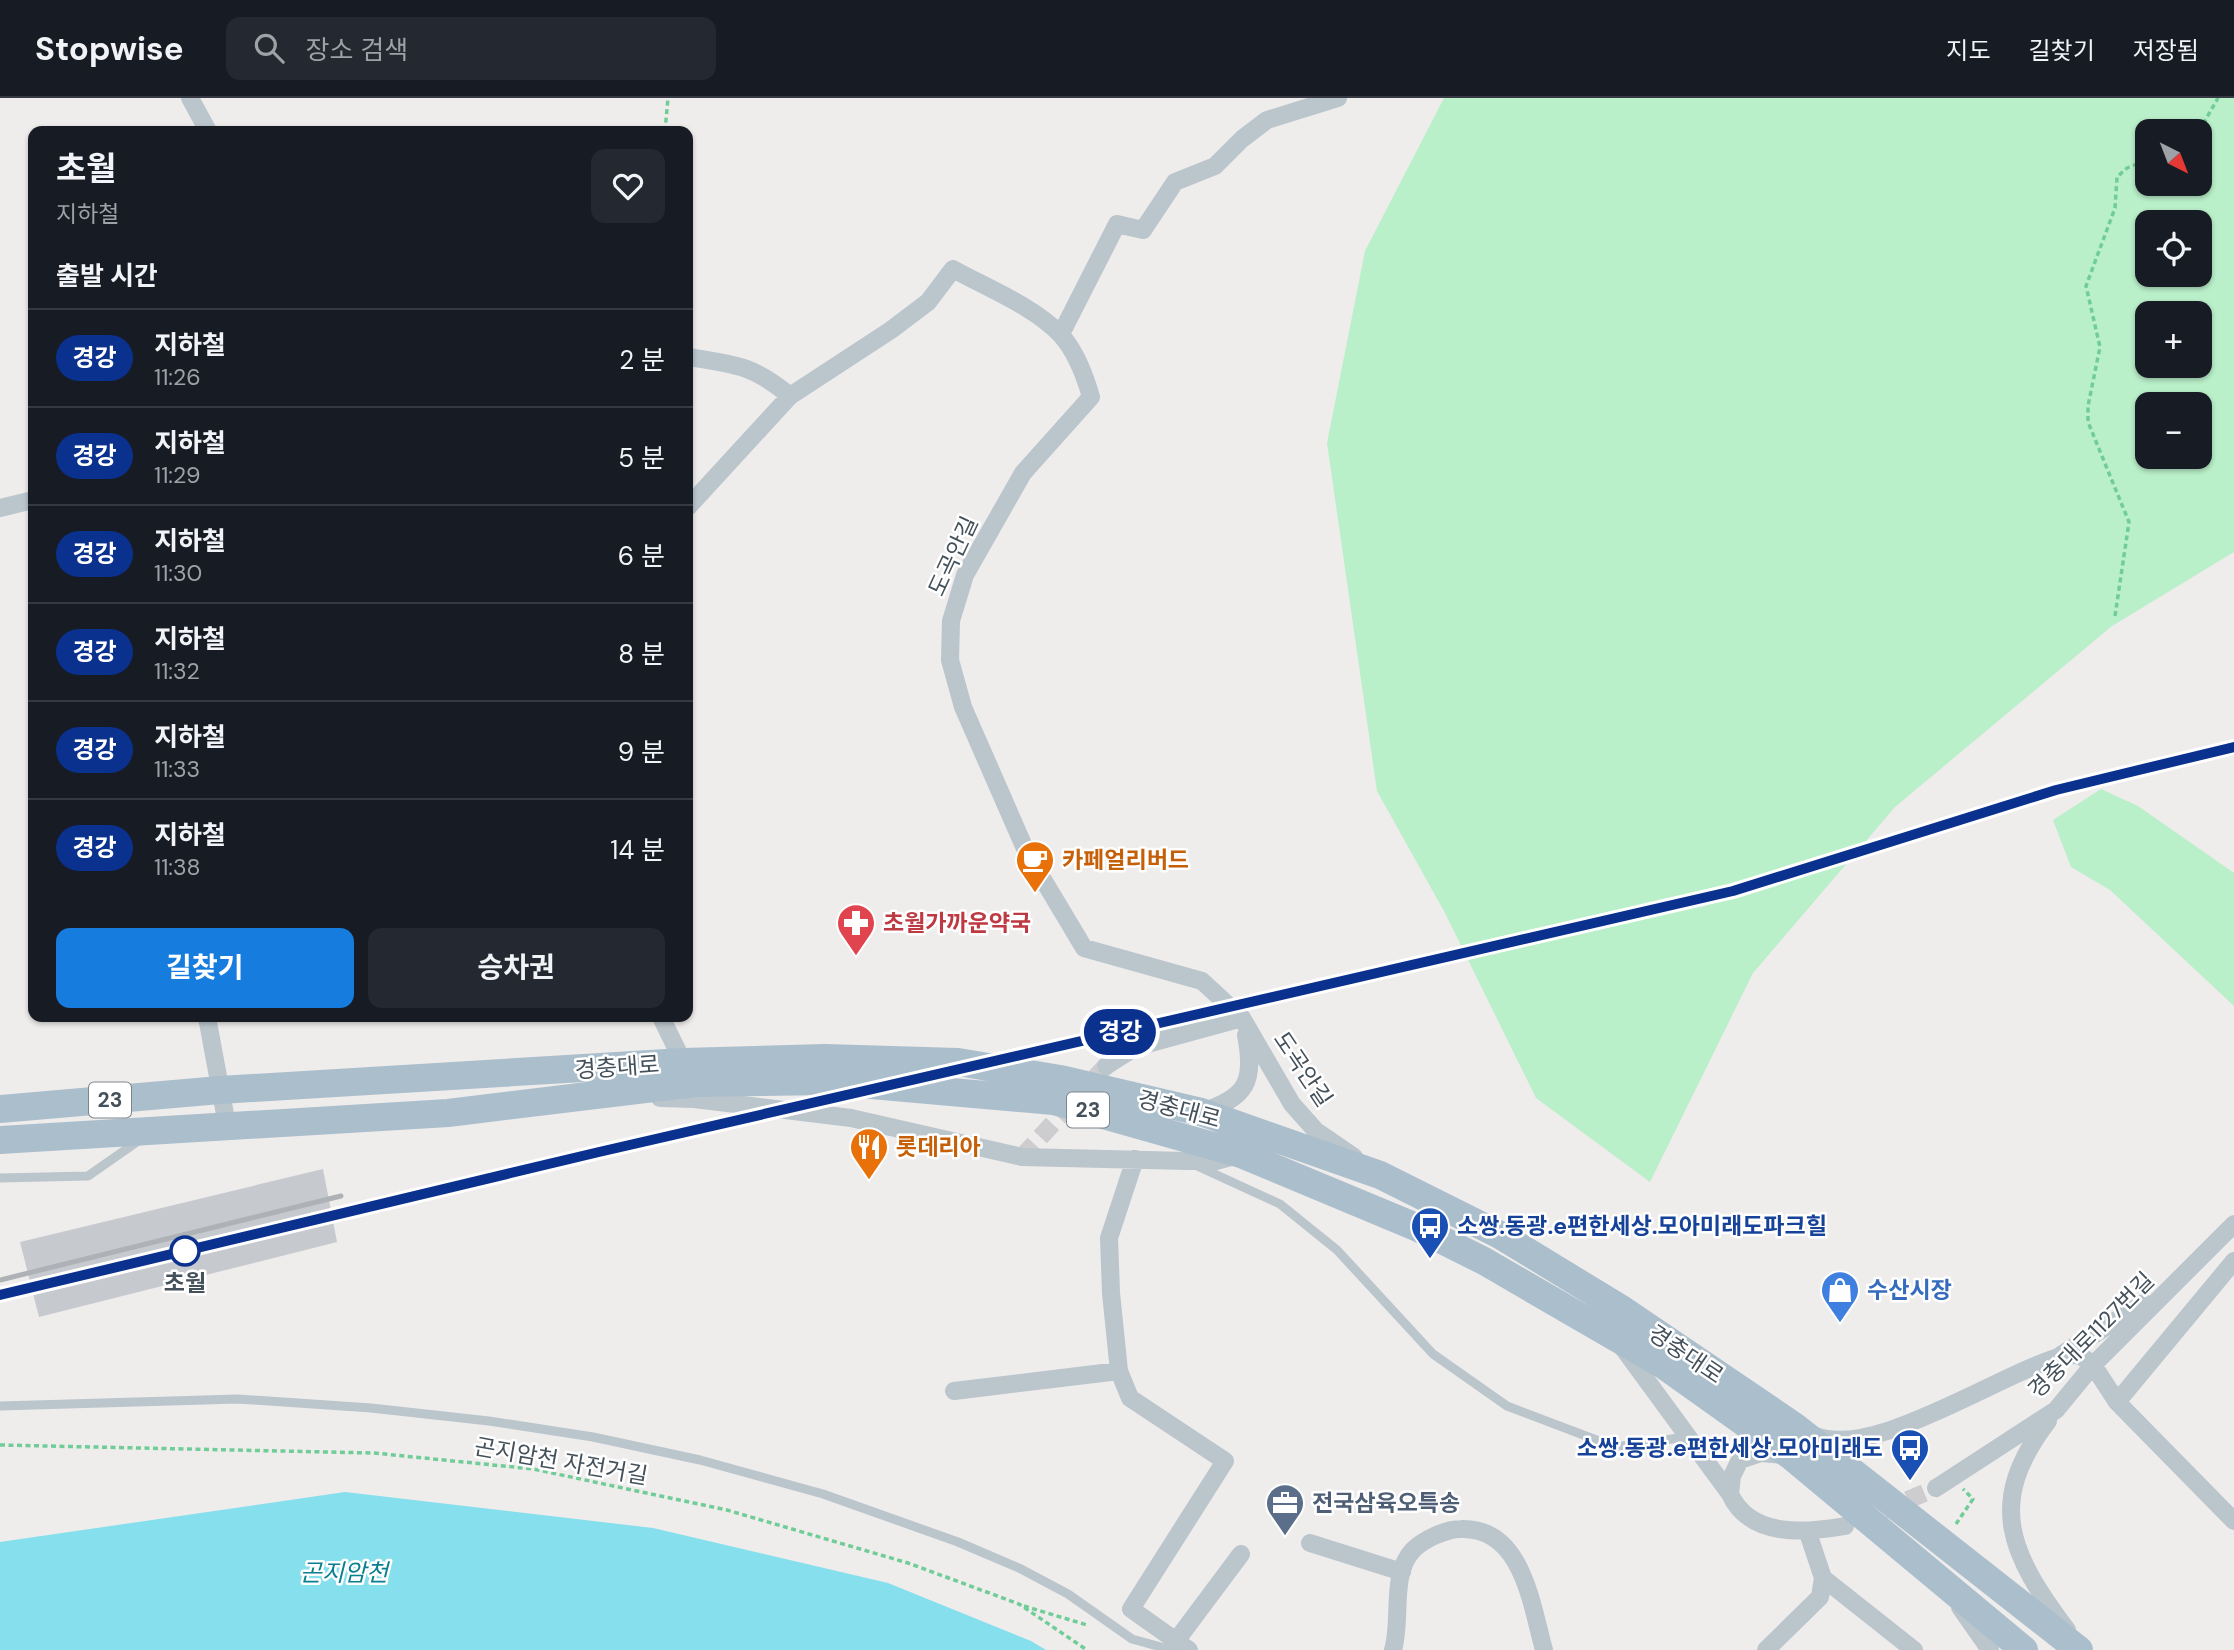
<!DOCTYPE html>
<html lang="ko">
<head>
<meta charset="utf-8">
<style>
	:root { --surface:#171b24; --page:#242831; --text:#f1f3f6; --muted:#9ea1a6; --line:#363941; --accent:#167ddf }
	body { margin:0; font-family:"DM Sans","Noto Sans KR",sans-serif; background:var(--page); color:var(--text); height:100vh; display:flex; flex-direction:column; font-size:26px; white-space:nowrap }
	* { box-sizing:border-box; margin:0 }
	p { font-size:23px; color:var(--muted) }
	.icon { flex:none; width:38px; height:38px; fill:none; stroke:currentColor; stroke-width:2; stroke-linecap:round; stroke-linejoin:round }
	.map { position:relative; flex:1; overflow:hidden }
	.panel { position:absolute; left:28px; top:28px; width:665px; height:896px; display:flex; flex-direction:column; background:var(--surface); border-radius:14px; box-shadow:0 2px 5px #0004 }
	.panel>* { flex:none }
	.badge { padding:0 14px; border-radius:23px; font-size:24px; line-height:46px }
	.needle { width:46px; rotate:138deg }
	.tools { position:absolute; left:2135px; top:21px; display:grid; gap:14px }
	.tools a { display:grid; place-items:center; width:77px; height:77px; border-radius:14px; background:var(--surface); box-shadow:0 2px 5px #0004; font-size:35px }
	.map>.badge { position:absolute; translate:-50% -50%; box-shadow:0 0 0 4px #fff }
	h2 { padding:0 28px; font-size:26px; line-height:63px }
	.round { display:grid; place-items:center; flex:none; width:74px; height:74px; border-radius:14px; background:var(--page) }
	.summary { display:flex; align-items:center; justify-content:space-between; height:119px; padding:0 28px }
	h1 { font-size:33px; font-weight:700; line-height:52px }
	.primary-button { display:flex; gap:14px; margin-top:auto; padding:14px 28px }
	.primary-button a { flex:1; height:80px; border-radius:14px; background:var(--accent); color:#fff; font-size:28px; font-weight:700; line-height:80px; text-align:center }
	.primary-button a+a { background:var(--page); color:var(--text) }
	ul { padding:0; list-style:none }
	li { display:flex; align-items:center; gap:21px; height:98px; padding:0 28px; border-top:2px solid var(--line) }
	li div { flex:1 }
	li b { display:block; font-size:26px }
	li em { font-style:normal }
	li .badge { min-width:77px; font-weight:700; text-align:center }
	header { display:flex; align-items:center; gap:42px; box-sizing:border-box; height:98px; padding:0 35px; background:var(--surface); border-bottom:2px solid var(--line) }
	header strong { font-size:33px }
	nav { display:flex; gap:38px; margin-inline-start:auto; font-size:24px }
	.search { width:490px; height:63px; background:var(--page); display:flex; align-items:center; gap:18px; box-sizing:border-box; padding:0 24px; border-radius:14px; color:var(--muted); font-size:26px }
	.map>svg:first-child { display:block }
</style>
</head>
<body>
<header>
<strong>Stopwise</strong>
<div class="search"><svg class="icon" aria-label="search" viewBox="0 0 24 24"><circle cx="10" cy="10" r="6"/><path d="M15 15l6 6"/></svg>장소 검색</div>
<nav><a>지도</a><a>길찾기</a><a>저장됨</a></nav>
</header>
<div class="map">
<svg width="2234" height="1552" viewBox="0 0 2234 1552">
	<rect width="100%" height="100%" fill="#efecec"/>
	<path fill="#b9efc9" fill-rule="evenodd" d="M 1444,0 L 2234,0 L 2234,454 L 2112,528 L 1895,709 L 1753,875 L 1650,1084 L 1536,1000 L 1445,815 L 1377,693 L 1327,345 L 1365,153 ZM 2147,33 L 2200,33 L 2200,86 L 2147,86 ZM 2147,124 L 2200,124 L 2200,177 L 2147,177 ZM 2147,215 L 2200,215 L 2200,268 L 2147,268 ZM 2147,306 L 2200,306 L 2200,359 L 2147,359 Z
		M 2101,691 L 2138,708 L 2234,775 L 2234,908 L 2110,792 L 2071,769 L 2053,722 Z"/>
	<path fill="#85dfec" d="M 345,1394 L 653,1430 L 888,1485 L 1031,1543 L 1046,1552 L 0,1552 L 0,1444 Z"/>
	<path fill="#c6cacf" d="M 323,1071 L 337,1144 L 39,1219 L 20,1144 Z"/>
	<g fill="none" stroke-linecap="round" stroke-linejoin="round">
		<path stroke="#cdcdcf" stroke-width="18" stroke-dasharray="18 9" stroke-linecap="butt" d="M 1022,1059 L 1106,968
			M 1858,1423 L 1936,1390"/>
		<path stroke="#70cd98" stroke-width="3.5" stroke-dasharray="5 3.5" stroke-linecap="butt" d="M 665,33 L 668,0
			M 2199,33 L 2218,0
			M 2115,518 L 2129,424 L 2088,324 L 2088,308 L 2100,249 L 2086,188 L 2115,110 L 2117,79 L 2127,70 L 2147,62
			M 0,1347 L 374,1355 L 533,1371 L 727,1412 L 908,1465 L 1019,1506 L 1087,1552
			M 1956,1426 L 1973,1401 L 1963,1391
			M 1024,1508 L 1087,1527"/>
		<path stroke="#bac5cc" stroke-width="9" d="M 1195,1067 L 1280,1106 L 1337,1152 L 1433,1256 L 1507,1308 L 1615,1349 L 1686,1339
			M 0,1080 L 88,1078 L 141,1041
			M 0,1308 L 238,1301 L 371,1310 L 489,1323 L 593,1339 L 700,1362 L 823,1396 L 958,1444 L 1021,1471 L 1068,1496 L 1132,1541 L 1172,1552"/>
		<path stroke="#bac5cc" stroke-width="18" d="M 190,0 L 208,33
			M 1061,236 L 1117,126 L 1143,132 L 1175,84 L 1215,68 L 1242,41 L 1267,22 L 1338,0
			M 688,259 C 734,266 753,267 790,298 L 891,232 L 928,204 L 953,171 C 987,190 1033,208 1060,236 C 1075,252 1085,278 1091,299 L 1023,375 L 965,477 L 951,523 L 950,562 L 963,609 L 1026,753 L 1084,850 L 1202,883 L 1242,920 L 1292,1006 L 1316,1033 L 1354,1059
			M 688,409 L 790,298
			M 0,410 L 33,402
			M 207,919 L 227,1027
			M 661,919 L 683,964
			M 1106,968 L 1136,949 L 1242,920
			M 660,1000 L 694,1001 L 851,1020 L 1022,1059 L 1187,1063 L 1216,1063 L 1238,1057
			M 1202,1014 C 1247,999 1255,984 1246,937
			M 1135,1061 L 1109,1140 L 1111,1195 L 1119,1273 L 1130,1300 L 1225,1363 L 1131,1511 L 1189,1552
			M 1623,1250 L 1730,1396 C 1750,1440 1805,1435 1845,1428
			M 2061,1257 L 2144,1205
			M 954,1293 L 1119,1273
			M 2117,1304 L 2234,1163
			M 2048,1323 C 1985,1405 2010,1456 2067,1532
			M 1813,1337 C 1874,1364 2005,1271 2069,1256 L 2081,1258 L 2093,1267 L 2117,1304 L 2234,1423
			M 1936,1390 L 2056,1312 L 2093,1267 L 2234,1126
			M 1730,1396 L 1732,1378 L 1740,1362 L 1761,1355 L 1784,1357
			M 1310,1445 L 1402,1474
			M 1823,1480 L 1914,1552
			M 1960,1509 L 1990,1552
			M 1176,1543 L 1241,1456
			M 1393,1552 C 1402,1523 1390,1476 1413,1452 C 1424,1441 1446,1431 1461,1431 C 1522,1429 1531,1505 1544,1552
			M 1766,1552 L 1820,1499 L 1823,1480 L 1808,1435"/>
		<path stroke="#abbecc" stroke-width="28" d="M 0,1011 L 220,992 L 683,964 L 825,960 L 958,964 L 1060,981 L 1201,1014 L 1380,1077 L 1500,1137 L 1623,1212 L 1794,1328 L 2079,1552
			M 0,1042 L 448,1015 L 695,985 L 826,983 L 1054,1003 L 1241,1056 L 1416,1129 L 1484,1163 L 1665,1268 L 1791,1358 L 2024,1552"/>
		<path stroke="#aeb2b7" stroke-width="5" d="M 0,1182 L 341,1098
			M 0,1197 L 346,1114"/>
	</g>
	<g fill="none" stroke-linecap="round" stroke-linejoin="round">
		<defs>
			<path id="line" d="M 0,1197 L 599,1054 L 1733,793 L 2056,692 L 2234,649"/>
		</defs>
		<use href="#line" stroke="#fff" stroke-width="16"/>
		<use href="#line" stroke="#0b318f" stroke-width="10"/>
	</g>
	<defs>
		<symbol id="cafe-pin" viewBox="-11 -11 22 30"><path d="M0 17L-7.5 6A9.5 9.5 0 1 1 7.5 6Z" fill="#e8710a" stroke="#fff"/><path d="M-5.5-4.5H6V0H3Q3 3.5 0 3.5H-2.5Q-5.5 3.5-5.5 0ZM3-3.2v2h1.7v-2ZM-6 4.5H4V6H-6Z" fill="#fff"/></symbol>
		<symbol id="pharmacy-pin" viewBox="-11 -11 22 30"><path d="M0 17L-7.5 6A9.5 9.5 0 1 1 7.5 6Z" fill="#e0444e" stroke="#fff"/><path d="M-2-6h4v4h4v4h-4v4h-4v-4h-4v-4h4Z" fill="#fff"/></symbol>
		<symbol id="restaurant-pin" viewBox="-11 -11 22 30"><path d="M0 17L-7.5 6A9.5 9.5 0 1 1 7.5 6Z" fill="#e8710a" stroke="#fff"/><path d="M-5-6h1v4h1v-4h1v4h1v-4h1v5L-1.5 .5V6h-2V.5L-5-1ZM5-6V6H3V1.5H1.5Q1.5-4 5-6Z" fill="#fff"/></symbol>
		<symbol id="bus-pin" viewBox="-11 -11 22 30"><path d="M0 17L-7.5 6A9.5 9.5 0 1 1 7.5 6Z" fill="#1a4fb4" stroke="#fff"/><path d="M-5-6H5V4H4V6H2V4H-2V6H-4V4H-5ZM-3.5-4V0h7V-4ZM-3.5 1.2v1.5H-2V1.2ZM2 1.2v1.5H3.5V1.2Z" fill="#fff"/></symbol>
		<symbol id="shop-pin" viewBox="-11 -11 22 30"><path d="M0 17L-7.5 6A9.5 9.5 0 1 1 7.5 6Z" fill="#3f7fe0" stroke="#fff"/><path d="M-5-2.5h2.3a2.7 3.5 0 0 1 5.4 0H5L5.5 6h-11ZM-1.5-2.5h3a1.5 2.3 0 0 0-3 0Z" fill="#fff"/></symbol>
		<symbol id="office-pin" viewBox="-11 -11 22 30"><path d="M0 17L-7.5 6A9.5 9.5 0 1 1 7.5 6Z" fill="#5c6f8a" stroke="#fff"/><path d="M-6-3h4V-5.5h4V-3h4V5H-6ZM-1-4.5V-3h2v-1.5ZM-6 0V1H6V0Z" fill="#fff"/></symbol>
	</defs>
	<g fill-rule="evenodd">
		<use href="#cafe-pin" x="1013" y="740" width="44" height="60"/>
		<use href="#pharmacy-pin" x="834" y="803" width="44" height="60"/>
		<use href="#restaurant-pin" x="847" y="1027" width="44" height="60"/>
		<use href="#bus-pin" x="1408" y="1106" width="44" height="60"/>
		<use href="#shop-pin" x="1818" y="1170" width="44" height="60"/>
		<use href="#bus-pin" x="1888" y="1328" width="44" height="60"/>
		<use href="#office-pin" x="1263" y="1383" width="44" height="60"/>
	</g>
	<circle fill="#fff" stroke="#0b318f" stroke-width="3.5" cx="185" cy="1153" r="14"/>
	<g text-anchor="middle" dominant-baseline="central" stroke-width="5" stroke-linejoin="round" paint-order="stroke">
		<g fill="#fff" stroke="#7c858c" stroke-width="2">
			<rect x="89" y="984.5" width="42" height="35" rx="5"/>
			<rect x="1067" y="994.5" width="42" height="35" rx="5"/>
		</g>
		<g font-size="21" font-weight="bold" fill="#44515a">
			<text x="110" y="1002">23</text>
			<text x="1088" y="1012">23</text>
		</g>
		<g font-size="23" fill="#44515a" stroke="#fff">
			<text transform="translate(953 458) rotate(-65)">도곡안길</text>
			<text transform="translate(617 969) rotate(-4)">경충대로</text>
			<text transform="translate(1303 971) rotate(56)">도곡안길</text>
			<text transform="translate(1179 1011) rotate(15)">경충대로</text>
			<text transform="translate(2091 1237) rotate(-45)">경충대로1127번길</text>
			<text transform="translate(1686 1256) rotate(34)">경충대로</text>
			<text transform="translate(561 1363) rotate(10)">곤지암천 자전거길</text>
		</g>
		<g font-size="23" font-weight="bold" fill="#c56008" stroke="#fff" text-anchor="start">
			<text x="1062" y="762">카페얼리버드</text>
			<text x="896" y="1049">롯데리아</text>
		</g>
		<g font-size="23" font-weight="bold" fill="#be3a42" stroke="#fff" text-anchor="start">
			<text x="883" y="825">초월가까운약국</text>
		</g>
		<g font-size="23" font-weight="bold" fill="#164399" stroke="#fff" text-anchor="start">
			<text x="1457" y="1128">소쌍.동광.e편한세상.모아미래도파크힐</text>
			<text x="1883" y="1350" text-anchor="end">소쌍.동광.e편한세상.모아미래도</text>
		</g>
		<g font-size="23" font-weight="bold" fill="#44515a" stroke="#fff">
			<text x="185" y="1185">초월</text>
		</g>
		<g font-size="23" font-weight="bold" fill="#366cbe" stroke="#fff" text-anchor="start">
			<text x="1867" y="1192">수산시장</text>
		</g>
		<g font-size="23" font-weight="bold" fill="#4e5e75" stroke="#fff" text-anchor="start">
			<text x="1312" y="1405">전국삼육오특송</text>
		</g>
		<g font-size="24" font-style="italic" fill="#0b7f90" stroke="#fff">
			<text x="344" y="1474">곤지암천</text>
		</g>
	</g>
</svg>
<div class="tools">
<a><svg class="needle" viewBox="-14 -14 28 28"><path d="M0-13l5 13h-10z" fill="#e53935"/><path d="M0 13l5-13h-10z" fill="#9ea1a6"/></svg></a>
<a><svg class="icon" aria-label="locate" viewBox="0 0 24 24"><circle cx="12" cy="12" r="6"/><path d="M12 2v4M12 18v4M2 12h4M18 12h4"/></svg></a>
<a>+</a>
<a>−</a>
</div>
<b class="badge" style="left:1120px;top:934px;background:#0b318f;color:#fff">경강</b>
<section class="panel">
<div class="summary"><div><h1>초월</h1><p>지하철</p></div><a class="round"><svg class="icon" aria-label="heart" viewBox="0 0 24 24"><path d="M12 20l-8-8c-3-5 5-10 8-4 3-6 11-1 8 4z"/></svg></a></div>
<h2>출발 시간</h2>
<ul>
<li><span class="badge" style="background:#0b318f;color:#fff">경강</span><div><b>지하철</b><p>11:26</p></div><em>2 분</em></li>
<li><span class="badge" style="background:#0b318f;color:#fff">경강</span><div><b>지하철</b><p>11:29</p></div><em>5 분</em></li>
<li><span class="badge" style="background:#0b318f;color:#fff">경강</span><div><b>지하철</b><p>11:30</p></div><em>6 분</em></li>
<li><span class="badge" style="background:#0b318f;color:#fff">경강</span><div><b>지하철</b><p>11:32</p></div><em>8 분</em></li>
<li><span class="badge" style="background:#0b318f;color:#fff">경강</span><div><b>지하철</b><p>11:33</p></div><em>9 분</em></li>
<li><span class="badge" style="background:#0b318f;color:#fff">경강</span><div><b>지하철</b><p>11:38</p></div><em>14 분</em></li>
</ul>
<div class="primary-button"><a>길찾기</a><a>승차권</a></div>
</section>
</div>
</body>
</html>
